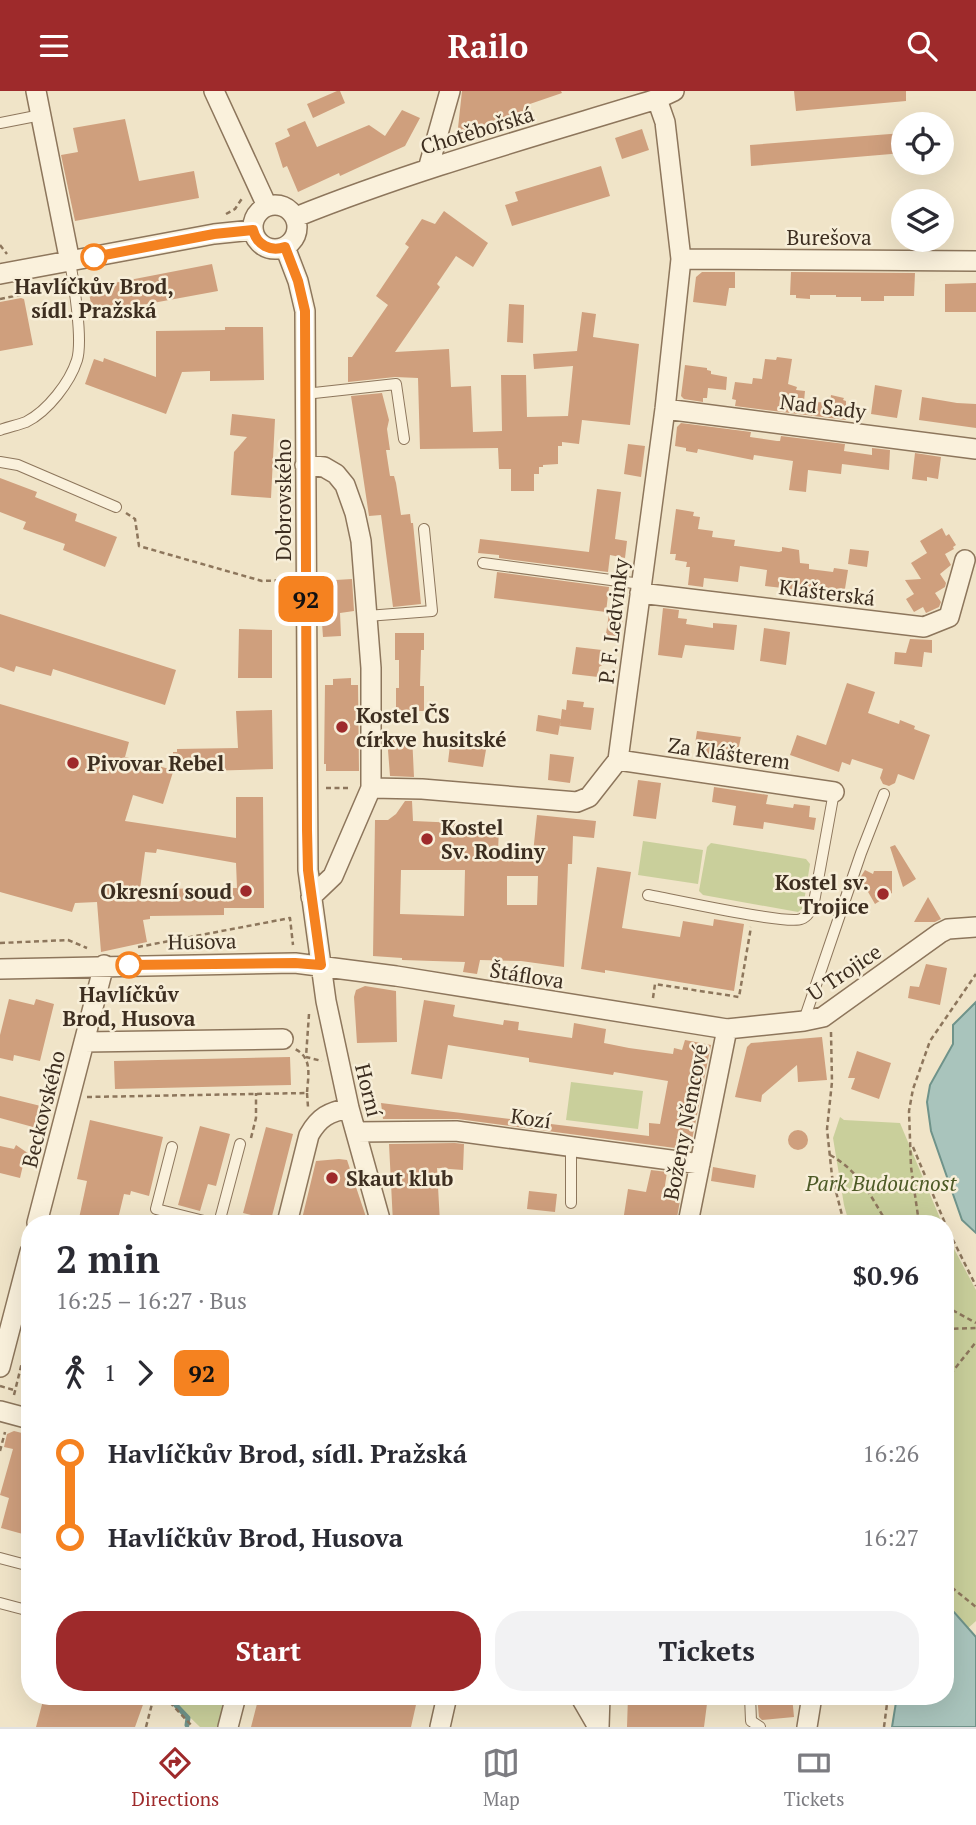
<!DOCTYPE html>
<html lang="en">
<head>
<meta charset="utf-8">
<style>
	:root { --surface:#fff; --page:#f2f2f3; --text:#2b2b33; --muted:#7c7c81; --line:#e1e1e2; --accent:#9e2a2b }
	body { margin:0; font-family:"PT Serif",serif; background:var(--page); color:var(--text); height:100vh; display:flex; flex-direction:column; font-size:26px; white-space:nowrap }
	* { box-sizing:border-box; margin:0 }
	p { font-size:23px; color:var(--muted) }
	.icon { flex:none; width:38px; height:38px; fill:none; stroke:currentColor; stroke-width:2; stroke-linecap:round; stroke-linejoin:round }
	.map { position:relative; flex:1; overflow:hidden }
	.side { position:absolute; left:21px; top:1124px; width:933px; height:490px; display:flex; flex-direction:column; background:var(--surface); border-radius:28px; box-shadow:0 7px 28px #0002 }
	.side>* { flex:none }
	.badge { padding:0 14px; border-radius:10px; font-size:24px; line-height:46px }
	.controls { position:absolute; left:891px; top:21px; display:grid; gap:14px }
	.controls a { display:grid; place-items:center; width:63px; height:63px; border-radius:50%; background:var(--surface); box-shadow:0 7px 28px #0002; font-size:35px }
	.map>.badge { position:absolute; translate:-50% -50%; box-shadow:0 0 0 4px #fff }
	.legs { display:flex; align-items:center; gap:10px; height:77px; padding:0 35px; font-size:23px }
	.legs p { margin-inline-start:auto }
	.headline { display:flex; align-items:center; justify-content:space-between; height:119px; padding:0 35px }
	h1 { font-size:38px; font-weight:800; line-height:52px }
	.cta { display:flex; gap:14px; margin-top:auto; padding:14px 35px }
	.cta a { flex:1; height:80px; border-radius:28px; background:var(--accent); color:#fff; font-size:28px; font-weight:800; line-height:80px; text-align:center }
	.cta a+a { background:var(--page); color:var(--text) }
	ul { padding:0 35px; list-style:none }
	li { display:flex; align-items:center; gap:24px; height:84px; font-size:26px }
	li i { display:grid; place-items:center; width:10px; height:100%; margin:0 9px; background:currentColor }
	li i::after { content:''; width:18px; height:18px; margin:-9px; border:5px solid; border-radius:50%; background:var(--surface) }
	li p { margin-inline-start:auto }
	li:first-child i { background:linear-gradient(#0000 50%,currentColor 0) }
	li:last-child i { background:linear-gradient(currentColor 50%,#0000 0) }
	header { display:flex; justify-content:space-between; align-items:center; height:91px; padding:0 35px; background:var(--accent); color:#fff; font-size:32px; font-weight:800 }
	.dock { display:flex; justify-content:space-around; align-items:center; height:98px; border-top:2px solid var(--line); background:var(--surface); font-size:19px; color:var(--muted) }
	.dock a { display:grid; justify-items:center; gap:4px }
	.dock .selected { color:var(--accent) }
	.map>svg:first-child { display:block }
</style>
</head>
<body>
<header><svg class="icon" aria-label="menu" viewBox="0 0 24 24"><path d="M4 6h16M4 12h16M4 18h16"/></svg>Railo<svg class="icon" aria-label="search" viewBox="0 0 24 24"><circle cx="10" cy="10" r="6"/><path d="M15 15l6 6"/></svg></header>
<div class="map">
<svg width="976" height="1636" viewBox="0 0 976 1636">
	<rect width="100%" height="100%" fill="#f0e4c8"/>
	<path fill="#c9cf9b" d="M 643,750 L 703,759 L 698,793 L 638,784 Z
		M 711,752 L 806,768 L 810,773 L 803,817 L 798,821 L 703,804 L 699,800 L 707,756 Z
		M 571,991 L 643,1000 L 638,1038 L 566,1029 Z
		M 840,1026 L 844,1029 L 900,1032 L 942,1132 L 849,1132 L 844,1114 L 833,1047 Z
		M 945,1141 L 976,1199 L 976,1530 L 967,1538 L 954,1521 L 945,1518 Z
		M 168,1605 L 229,1605 L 221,1636 L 200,1636 Z"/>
	<path fill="#a9c4bc" stroke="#6f938a" stroke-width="2" d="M 976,911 L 976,1142 L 962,1129 L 931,1040 L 927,1011 L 930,994 L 953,953 L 953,934 Z
		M 945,1518 L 954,1521 L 976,1546 L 976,1636 L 892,1636 L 897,1605 L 945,1605 Z"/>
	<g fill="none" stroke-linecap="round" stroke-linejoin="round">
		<path stroke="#6f938a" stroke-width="5" d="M 174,1605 L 170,1608 L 188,1627 L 187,1634"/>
	</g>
	<path fill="#cf9f7d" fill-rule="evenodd" d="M 337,0 L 340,0 L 345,12 L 313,27 L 307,13 Z
		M 462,0 L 561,0 L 562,2 L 524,15 L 525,20 L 464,42 L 458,37 Z
		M 794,0 L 906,0 L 906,10 L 796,20 Z
		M 402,19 L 420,27 L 405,55 L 340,85 L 339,82 L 298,101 L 287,75 L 283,77 L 275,52 L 290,45 L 287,38 L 305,30 L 317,56 L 369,34 L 385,45 Z
		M 125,28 L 139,90 L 194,80 L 199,107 L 75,130 L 61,64 L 78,61 L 73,37 Z
		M 642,38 L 649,59 L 622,68 L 615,47 Z
		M 903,42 L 903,62 L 751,75 L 750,54 Z
		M 601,75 L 610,105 L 512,135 L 505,114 L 518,110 L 515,101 Z
		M 444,120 L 488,152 L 473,176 L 456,165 L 437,193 L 440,196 L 395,261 L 449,258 L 451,296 L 471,295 L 473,341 L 502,340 L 501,284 L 526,284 L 527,326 L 568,325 L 573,275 L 534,278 L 533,263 L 577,260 L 582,221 L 596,223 L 593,246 L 639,253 L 630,334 L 582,329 L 579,353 L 562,351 L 562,355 L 558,355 L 558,373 L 543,374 L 543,376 L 539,376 L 539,383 L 534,383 L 534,400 L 511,400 L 511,378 L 499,378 L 498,357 L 420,358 L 418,287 L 395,286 L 348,291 L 348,266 L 352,266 L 388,214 L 376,205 L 409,156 L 405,153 L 422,128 L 435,133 Z
		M 212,173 L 218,200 L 93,223 L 88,197 Z
		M 702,181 L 735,181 L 735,197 L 729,197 L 726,215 L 693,211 L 696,186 Z
		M 791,181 L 915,182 L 914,205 L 884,205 L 884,210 L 861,210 L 861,206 L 836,206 L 836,204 L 810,204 L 810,208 L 796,207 L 796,204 L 790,204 Z
		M 976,192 L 976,221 L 945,221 L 945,193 Z
		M 21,207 L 24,208 L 33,254 L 0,260 L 0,211 Z
		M 509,213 L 524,214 L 523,252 L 507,251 Z
		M 225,236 L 263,236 L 264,289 L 210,290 L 210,280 L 182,281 L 166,323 L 85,293 L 94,268 L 103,271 L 104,267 L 156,286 L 156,240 L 225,239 Z
		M 777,266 L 792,268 L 788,293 L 797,296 L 796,299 L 805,300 L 804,310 L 830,312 L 831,304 L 844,307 L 843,309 L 846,310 L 846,314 L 848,315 L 846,329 L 735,315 L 736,309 L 732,308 L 735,291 L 752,293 L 753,287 L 762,288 L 765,268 L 776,269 Z
		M 685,274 L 707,277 L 707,279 L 711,280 L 711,283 L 727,286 L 726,299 L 708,297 L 707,307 L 703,307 L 703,311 L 684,308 L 681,305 Z
		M 875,294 L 902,299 L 897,327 L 871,323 Z
		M 382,302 L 389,329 L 387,338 L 390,359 L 386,359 L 390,385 L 394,385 L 396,392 L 401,424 L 410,423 L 411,432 L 413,432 L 421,513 L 393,516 L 381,424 L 369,425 L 351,305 Z
		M 922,306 L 957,312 L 976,313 L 976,337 L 919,329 Z
		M 232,323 L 275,328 L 271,407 L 231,404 L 234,361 L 247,346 L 230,344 Z
		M 681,332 L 751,341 L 750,346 L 777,350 L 780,350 L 781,345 L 845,353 L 844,360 L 872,364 L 872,357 L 890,359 L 889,379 L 842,373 L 841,383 L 808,379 L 806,401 L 789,399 L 793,370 L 754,364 L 753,369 L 698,358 L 697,362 L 686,360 L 686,357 L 675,355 L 677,336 Z
		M 628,353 L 645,355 L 641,386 L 624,383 Z
		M 915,362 L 941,366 L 938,388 L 927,386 L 927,390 L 912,388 Z
		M 0,387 L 37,401 L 35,406 L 77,423 L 75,430 L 117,446 L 105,476 L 63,459 L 65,453 L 23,438 L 26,431 L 0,421 Z
		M 597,398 L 621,401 L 615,448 L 627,450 L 625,467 L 610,464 L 608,481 L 499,467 L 499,464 L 478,462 L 480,448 L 589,461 Z
		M 676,418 L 694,421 L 693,425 L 700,426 L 698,438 L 713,440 L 712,446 L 735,449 L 734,455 L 736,455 L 779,461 L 782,460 L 782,456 L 799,459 L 800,472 L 809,473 L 809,478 L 833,481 L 834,477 L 848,479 L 844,504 L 765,495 L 767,479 L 740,475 L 738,491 L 704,487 L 703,496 L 688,494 L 690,476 L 686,476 L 687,471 L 675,469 L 676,463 L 670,463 Z
		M 942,437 L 946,445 L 949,443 L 956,454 L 953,456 L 954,458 L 945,463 L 951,474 L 940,483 L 946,492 L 945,496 L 935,502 L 941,511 L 939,516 L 926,522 L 923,516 L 914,521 L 906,508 L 914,503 L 905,489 L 921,488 L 911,472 L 927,462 L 920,450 Z
		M 850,458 L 869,460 L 867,476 L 848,473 Z
		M 497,481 L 609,496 L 606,521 L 494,507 Z
		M 352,488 L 354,520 L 340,522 L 341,545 L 323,546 L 319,490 Z
		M 663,517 L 679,519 L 678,527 L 687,528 L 686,533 L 713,537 L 713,532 L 737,534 L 734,559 L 685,554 L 682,567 L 658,564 Z
		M 609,522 L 623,524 L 620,551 L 605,550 Z
		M 0,523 L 176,579 L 165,614 L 53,578 L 51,585 L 16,575 L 14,581 L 0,576 Z
		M 764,537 L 790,541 L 786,574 L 760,570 Z
		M 239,538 L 272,539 L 272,587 L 238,587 Z
		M 395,542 L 424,542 L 424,559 L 421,559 L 420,595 L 424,595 L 424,620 L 396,620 L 396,597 L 399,597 L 399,569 L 395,569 Z
		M 910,548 L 932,549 L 932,562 L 924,561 L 922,576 L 894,573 L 895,561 L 906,562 Z
		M 576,556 L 602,559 L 607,571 L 599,576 L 598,586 L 572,583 Z
		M 351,587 L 351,594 L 358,594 L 359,680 L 326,680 L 326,673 L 324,673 L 325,594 L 333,594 L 333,588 Z
		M 847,592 L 875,601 L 868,622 L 899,633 L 900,629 L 915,635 L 914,638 L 930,644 L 914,689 L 898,683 L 895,692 L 889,695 L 883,693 L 880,687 L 883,678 L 852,668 L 850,674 L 842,671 L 839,681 L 790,664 L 797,644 L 826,654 Z
		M 567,609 L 584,611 L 583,616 L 594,617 L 591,639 L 560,635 L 562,618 L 566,619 Z
		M 0,613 L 129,651 L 125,666 L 173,679 L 173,661 L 177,661 L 177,658 L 238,657 L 236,620 L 272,619 L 273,678 L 173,681 L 163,713 L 133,704 L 125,730 L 236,747 L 236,706 L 263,706 L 264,817 L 224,817 L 224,824 L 150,825 L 150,828 L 143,829 L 147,851 L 101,861 L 97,811 L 75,812 L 72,821 L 0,801 ZM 157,758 L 236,772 L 237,797 L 140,798 L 145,761 L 156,762 Z
		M 538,624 L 561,628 L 558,644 L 536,640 Z
		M 697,640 L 741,646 L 736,669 L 697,663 L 699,653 L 695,653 Z
		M 412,644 L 414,686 L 390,685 L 387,646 Z
		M 460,649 L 487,653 L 483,676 L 448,671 L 450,654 L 459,655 Z
		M 550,663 L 574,666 L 570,692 L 548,689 Z
		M 638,689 L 661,692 L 656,728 L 633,725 Z
		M 714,696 L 768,704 L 766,713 L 793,717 L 794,713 L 810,715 L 809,726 L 816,727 L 814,739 L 764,731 L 763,738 L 733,734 L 736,715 L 712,711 Z
		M 405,710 L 412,710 L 413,730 L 482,733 L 482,736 L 499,736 L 498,761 L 533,762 L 537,724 L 596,730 L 594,747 L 573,745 L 572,773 L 568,773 L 564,876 L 521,870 L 480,869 L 477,883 L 463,881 L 465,871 L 402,869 L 402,867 L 373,865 L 375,729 L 388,729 L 396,723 ZM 401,779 L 465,779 L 464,825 L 400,823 ZM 507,785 L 538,785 L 537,814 L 507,814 Z
		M 895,754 L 916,788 L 903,796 L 890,756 Z
		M 597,776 L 631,781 L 622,837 L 680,846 L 683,830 L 713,835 L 714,828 L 744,833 L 734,900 L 605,879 L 605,882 L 581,878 Z
		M 865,779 L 873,783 L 874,780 L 892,780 L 892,802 L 875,813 L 860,787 Z
		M 928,806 L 941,828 L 935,831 L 914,831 Z
		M 926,873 L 947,877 L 940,914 L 908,907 L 910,895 L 919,896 Z
		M 365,895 L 396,900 L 397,951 L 357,952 L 354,906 L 356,899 Z
		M 9,908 L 34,914 L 36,908 L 54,913 L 40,970 L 14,964 L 13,970 L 0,967 L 0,944 Z
		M 424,909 L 455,914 L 453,925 L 455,926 L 503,934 L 504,929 L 519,931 L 518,939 L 572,947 L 574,932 L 606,938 L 604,952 L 629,957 L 673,963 L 674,957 L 682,959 L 685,949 L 711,954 L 690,1059 L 458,1028 L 383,1028 L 381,1012 L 649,1045 L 649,1032 L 660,1033 L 668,990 L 614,981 L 613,984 L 529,971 L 529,967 L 448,954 L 442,988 L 411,983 Z
		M 822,946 L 827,989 L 798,991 L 797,974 L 762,1004 L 761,1011 L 735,1006 L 747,956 L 751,952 Z
		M 857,960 L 891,972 L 879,1008 L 851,998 L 855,987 L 848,987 Z
		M 290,966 L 291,994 L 115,998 L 114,970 Z
		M 0,1005 L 49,1017 L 44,1039 L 0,1027 Z
		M 90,1029 L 163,1046 L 149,1105 L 131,1100 L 130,1104 L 124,1103 L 117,1132 L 78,1132 L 87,1090 L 77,1088 Z
		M 200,1035 L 230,1043 L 216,1095 L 208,1093 L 200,1120 L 178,1114 Z
		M 266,1036 L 293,1043 L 271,1129 L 243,1122 Z
		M788 1049a10 10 0 1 1 20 0a10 10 0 1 1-20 0Z
		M 455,1052 L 464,1053 L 463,1079 L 437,1077 L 440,1132 L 393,1132 L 389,1053 Z
		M 16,1054 L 38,1069 L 24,1070 L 20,1087 L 0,1082 L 0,1055 L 14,1058 Z
		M 339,1068 L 347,1069 L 368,1132 L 301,1132 L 316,1070 Z
		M 713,1076 L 756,1084 L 754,1097 L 711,1090 Z
		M 651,1079 L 667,1081 L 664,1101 L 681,1104 L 676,1132 L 623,1130 L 628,1098 L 646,1101 Z
		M 529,1100 L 557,1103 L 555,1121 L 527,1118 Z
		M 14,1340 L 30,1344 L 30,1445 L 1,1437 L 9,1407 L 0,1404 L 13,1358 L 4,1356 L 7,1343 Z
		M 82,1605 L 144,1605 L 145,1608 L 135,1636 L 36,1636 L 44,1606 L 72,1613 L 72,1607 L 82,1610 Z
		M 259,1605 L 297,1605 L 296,1609 L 343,1613 L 345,1605 L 418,1605 L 411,1636 L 251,1636 Z
		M 628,1605 L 708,1605 L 704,1636 L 627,1636 Z
		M 757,1605 L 792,1605 L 794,1626 L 762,1629 L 759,1626 Z"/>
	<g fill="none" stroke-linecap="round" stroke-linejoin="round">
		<defs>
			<path id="lane" d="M 0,32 L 41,24
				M 305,303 L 396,293 L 404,348
				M 0,339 C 8,336 18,334 26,331 C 48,320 70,291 77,269 C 83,249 74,193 70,171
				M 0,371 L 18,374 L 116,416
				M 483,472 L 641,493
				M 367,525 L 432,520 L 424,438
				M 648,804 C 671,808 787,834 801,828 C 809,825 811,818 814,811 L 834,701
				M 804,929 L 861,762 L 884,703
				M 172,1056 L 156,1118 L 212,1132
				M 571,1112 L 571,1055
				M 219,1132 L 240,1053
				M 0,1467 L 30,1475
				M 0,1512 L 30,1520
				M 750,1605 L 751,1630 L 760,1636"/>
			<path id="street" d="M 36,0 L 70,171
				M 214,0 L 267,115
				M 428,78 L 450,0
				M253 136a22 22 0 1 1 44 0a22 22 0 1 1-44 0Z
				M 296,126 C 413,79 536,45 657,8 L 674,0
				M 285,156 L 298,190 L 305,220 L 308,779 L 326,910 L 349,1017 L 381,1132
				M 681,168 L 976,170
				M 0,183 L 214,143 L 253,139
				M 665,318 L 976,358
				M 305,374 L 324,376 L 336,383 L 345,394 L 355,422 L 361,450 L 371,577 L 371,697 L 333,785 L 311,806
				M 640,502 L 924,536 L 949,526 L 965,469
				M 618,669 L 834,701
				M 371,697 L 422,698 L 577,711 L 589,706 L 618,669 L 665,318 L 681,168 L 665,31 L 657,8
				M 0,878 L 295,872 L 396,885 L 727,938 L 804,930 L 823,926 L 940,842 L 948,838 L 976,836
				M 84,951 L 283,948
				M 356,1041 L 456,1040 L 700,1073
				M 37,1132 L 104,874
				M 287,1132 L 309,1044 C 319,1026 329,1021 349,1017
				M 688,1132 L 727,938
				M 0,1276 L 30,1161
				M 0,1320 L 30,1328
				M 580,1605 L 598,1636
				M 228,1636 L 236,1605
				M 440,1636 L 447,1605
				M 599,1636 L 600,1605
				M 807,1636 L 812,1605"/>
		</defs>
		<use href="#lane" stroke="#8d765c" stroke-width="12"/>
		<use href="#street" stroke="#8d765c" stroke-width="22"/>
		<path stroke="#8d765c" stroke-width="2.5" stroke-dasharray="5 3.5" stroke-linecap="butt" d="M 226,123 L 235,118 L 243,106
			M 0,154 L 7,163
			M 0,208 L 30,202 L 32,195
			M 126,422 L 135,428 L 139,455 L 262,490 L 289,489
			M 326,697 L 350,697
			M 0,852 L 68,849 L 87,857
			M 138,856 L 290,827 L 293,854
			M 653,907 L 655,893 L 739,906 L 751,836
			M 309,923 L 306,966 L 322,970
			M 831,941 L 832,991 L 827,1038 L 832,1085 L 844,1132
			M 307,1002 L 308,1016
			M 87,1006 L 307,1002 C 308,985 313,967 295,958
			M 251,1047 L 256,1027 L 256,1002
			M 913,1056 L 945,1132
			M 830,1064 C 858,1079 871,1105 887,1132
			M 235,1125 L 245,1132
			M 919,1132 L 911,1076 L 909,1020 L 913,998 L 930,950 L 976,883
			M 945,1133 L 976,1195
			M 945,1215 L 976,1232
			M 945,1238 L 976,1237
			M 945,1290 L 976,1251
			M 0,1295 L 14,1299
			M 14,1304 L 30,1239
			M 0,1360 L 5,1341
			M 945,1491 L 976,1516
			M 164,1605 L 193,1636
			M 146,1636 L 154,1605
			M 884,1636 L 888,1605"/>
		<use href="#lane" stroke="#faf1dc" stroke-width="10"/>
		<use href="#street" stroke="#faf1dc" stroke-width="19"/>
	</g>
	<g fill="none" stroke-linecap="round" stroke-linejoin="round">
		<defs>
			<path id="line-1" d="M 94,166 L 214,143 L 253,139 C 257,154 270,161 285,156 L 298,190 L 305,220 L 307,739 L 308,779 L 321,874 L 295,872 L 129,874"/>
		</defs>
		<use href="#line-1" stroke="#fff" stroke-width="16"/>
		<use href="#line-1" stroke="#f58220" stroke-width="10"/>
	</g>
	<g fill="#fff" stroke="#f58220" stroke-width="3.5">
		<circle cx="94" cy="166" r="12"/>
		<circle cx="129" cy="874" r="12"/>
	</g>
	<g fill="#9e2a2b" stroke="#f7eed8" stroke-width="2.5">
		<circle cx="342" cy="636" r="7"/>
		<circle cx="73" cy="672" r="7"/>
		<circle cx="427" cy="748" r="7"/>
		<circle cx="246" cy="800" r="7"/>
		<circle cx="883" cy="803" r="7"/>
		<circle cx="332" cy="1087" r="7"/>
	</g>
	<g text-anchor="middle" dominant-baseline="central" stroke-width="5" stroke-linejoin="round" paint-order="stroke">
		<g font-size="21" fill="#3d2e20" stroke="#f7eed8">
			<text transform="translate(477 39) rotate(-17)">Chotěbořská</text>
			<text x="829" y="146">Burešova</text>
			<text transform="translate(823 315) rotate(7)">Nad Sady</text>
			<text transform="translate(283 409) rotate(-90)">Dobrovského</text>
			<text transform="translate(827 501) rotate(7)">Klášterská</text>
			<text transform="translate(613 530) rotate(-83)">P. F. Ledvinky</text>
			<text transform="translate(729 662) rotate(8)">Za Klášterem</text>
			<text transform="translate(202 850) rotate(-1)">Husova</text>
			<text transform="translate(844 881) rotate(-34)">U Trojice</text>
			<text transform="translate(527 884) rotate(9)">Štáflova</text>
			<text transform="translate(369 999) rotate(76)">Horní</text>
			<text transform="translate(43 1018) rotate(-76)">Beckovského</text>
			<text transform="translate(531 1027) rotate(8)">Kozí</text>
			<text transform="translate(685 1031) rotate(-79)">Boženy Němcové</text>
		</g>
		<g font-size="21" font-weight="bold" fill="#3d2e20" stroke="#f7eed8">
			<text x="94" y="195">Havlíčkův Brod,<tspan x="94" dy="24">sídl. Pražská</tspan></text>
			<text x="129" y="903">Havlíčkův<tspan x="129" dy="24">Brod, Husova</tspan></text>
		</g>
		<g font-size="21" font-weight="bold" fill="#3d2e20" stroke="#f7eed8" text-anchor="start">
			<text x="356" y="624">Kostel ČS<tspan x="356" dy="24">církve husitské</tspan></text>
			<text x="87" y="672">Pivovar Rebel</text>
			<text x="441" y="736">Kostel<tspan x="441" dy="24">Sv. Rodiny</tspan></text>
			<text x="869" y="791" text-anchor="end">Kostel sv.<tspan x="869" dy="24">Trojice</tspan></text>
			<text x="232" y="800" text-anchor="end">Okresní soud</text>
			<text x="346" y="1087">Skaut klub</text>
		</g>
		<g font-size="21" font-style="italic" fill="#4d5a26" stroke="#f7eed8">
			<text x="881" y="1092">Park Budoucnost</text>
		</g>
	</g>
</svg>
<div class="controls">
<a><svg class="icon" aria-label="locate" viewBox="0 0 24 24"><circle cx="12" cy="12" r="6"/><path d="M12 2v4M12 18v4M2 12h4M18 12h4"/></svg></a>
<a><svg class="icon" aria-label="layers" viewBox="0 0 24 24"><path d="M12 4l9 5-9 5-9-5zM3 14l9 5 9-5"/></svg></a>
</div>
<b class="badge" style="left:306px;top:508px;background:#f58220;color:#111">92</b>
<section class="side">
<div class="headline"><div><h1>2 min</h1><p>16:25 – 16:27 · Bus</p></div><b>$0.96</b></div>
<div class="legs"><svg class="icon" aria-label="walk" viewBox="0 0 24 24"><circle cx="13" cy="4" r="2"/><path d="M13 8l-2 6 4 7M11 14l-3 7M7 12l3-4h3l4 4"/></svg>1<svg class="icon" aria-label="forward" viewBox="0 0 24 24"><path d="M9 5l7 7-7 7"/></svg><b class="badge" style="background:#f58220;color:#111">92</b></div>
<ul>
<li><i style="color:#f58220"></i><b>Havlíčkův Brod, sídl. Pražská</b><p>16:26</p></li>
<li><i style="color:#f58220"></i><b>Havlíčkův Brod, Husova</b><p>16:27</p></li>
</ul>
<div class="cta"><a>Start</a><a>Tickets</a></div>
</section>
</div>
<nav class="dock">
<a class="selected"><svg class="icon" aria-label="directions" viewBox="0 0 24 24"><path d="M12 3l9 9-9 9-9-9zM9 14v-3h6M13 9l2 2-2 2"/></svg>Directions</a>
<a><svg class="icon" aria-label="map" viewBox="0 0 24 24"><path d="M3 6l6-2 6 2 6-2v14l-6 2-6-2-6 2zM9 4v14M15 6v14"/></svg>Map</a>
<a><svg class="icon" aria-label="tickets" viewBox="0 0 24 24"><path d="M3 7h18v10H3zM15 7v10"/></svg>Tickets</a>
</nav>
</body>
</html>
